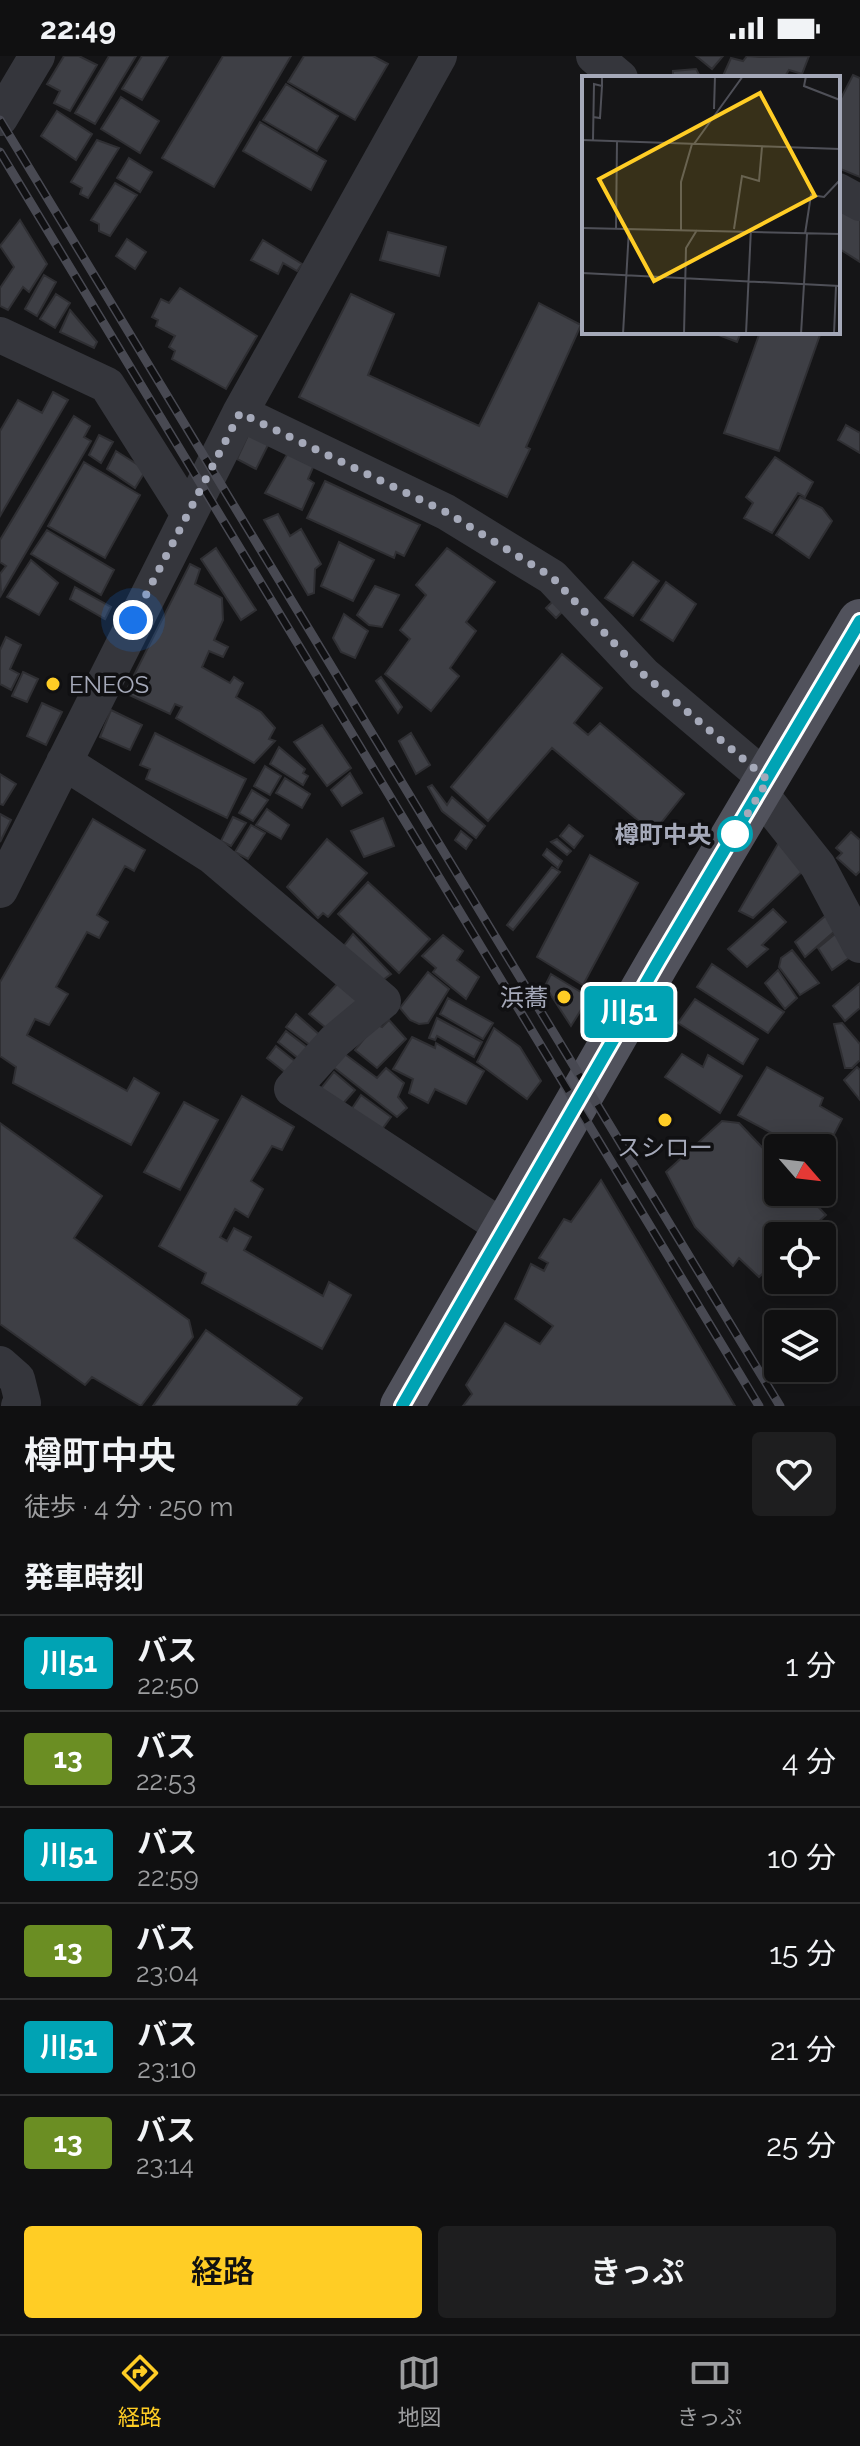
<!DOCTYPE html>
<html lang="ja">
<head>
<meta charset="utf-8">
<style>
	:root { --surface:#101011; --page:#1e1e1f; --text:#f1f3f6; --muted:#9c9d9f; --line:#303031; --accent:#ffcd25 }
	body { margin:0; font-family:Raleway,"Noto Sans JP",sans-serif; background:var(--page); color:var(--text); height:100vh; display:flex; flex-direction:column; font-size:30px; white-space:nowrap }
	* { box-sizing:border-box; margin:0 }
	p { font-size:26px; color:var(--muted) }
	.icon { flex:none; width:44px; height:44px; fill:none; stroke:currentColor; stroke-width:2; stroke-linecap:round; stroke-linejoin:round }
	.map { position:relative; height:1350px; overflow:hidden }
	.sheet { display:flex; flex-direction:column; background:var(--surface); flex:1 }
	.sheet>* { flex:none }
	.badge { padding:0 16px; border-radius:6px; font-size:28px; line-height:52px }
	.needle { width:52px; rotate:118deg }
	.controls { position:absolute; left:764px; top:1078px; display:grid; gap:16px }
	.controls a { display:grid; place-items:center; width:72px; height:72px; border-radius:8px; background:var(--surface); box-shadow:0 4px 20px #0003,0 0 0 2px var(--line); font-size:40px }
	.you { position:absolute; width:40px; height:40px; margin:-20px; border:6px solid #fff; border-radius:50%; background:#1a73e8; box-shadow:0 0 0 12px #1a73e833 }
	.map>.badge { position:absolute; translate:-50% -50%; box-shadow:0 0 0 4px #fff }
	h2 { padding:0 24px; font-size:30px; line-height:72px }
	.round { display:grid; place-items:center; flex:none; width:84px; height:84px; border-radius:8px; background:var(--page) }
	.summary { display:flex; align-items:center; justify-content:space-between; height:136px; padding:0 24px }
	h1 { font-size:38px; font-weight:600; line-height:60px }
	.action { display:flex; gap:16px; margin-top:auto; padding:16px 24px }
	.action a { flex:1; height:92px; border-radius:8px; background:var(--accent); color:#111; font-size:32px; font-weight:600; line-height:92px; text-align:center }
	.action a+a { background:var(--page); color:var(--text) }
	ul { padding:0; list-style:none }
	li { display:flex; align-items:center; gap:24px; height:96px; padding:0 24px; border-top:2px solid var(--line) }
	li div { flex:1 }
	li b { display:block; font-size:30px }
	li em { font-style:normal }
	li .badge { min-width:88px; font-weight:700; text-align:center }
	.status { display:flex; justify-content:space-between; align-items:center; height:56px; padding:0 40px; background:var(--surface); direction:ltr }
	.status svg { height:22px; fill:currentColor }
	.menu { display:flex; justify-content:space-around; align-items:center; height:112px; border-top:2px solid var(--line); background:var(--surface); font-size:22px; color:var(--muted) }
	.menu a { display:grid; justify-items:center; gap:4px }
	.menu .current { color:var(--accent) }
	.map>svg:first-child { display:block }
</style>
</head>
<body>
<div class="status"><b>22:49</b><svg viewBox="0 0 49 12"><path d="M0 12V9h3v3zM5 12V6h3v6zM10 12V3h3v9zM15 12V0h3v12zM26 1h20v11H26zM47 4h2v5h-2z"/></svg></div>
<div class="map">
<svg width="860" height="1350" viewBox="0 0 860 1350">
	<rect width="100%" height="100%" fill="#151517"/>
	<path fill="#3e3f45" stroke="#2f2f33" stroke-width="2" d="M 64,0 L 79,0 L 97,9 L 70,55 L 54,47 L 60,35 L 47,28 Z
		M 109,0 L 136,0 L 95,68 L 75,57 Z
		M 142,0 L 168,0 L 142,44 L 122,33 Z
		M 223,0 L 291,0 L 214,131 L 162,102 Z
		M 304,0 L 373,0 L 388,8 L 355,64 L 288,26 Z
		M 696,0 L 723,0 L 712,13 Z
		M 747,0 L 760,1 L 809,0 L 802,18 L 789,14 L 784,22 L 722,22 L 731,2 L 743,5 Z
		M 696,13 L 701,22 L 673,22 L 673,15 Z
		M 853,19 L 860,22 L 860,121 L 838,112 L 838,48 Z
		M 286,28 L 338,60 L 317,95 L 263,64 Z
		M 121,41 L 159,65 L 140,97 L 101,73 Z
		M 57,55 L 92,78 L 76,104 L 41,80 Z
		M 260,66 L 326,105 L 311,134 L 243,95 Z
		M 97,84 L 119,92 L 88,142 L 80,138 L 82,132 L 71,126 Z
		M 129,102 L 152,116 L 140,136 L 117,122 Z
		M 115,127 L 137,139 L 110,180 L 99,175 L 99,168 L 91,164 Z
		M 838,151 L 860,164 L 860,206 L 838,192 Z
		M 20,164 L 47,208 L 29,236 L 23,231 L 8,254 L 0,250 L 0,232 L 14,211 L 0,190 Z
		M 388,176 L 446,191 L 439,220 L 380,204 Z
		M 127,183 L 146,196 L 135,213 L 116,200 Z
		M 263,184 L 302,208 L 297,215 L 283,207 L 278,218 L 251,204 Z
		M 44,219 L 56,226 L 37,260 L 25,253 Z
		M 180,232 L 257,280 L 226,333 L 172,303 L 175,295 L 169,291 L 175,280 L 156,270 L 158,264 L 152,261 L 161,243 L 169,247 Z
		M 56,238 L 70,247 L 55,272 L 40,263 Z
		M 351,238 L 394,258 L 368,319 L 479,370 L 539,247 L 581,269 L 526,391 L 530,393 L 507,441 L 299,341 Z
		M 70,254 L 97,286 L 94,292 L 60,276 Z
		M 711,276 L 741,276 L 737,286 Z
		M 760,276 L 821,276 L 779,395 L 724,377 Z
		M 53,336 L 68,344 L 0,460 L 0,375 L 18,344 L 42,357 Z
		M 74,360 L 90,370 L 84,381 L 91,385 L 1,539 L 0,518 L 6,510 L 0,506 L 0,484 Z
		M 846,369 L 860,377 L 860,397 L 838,384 Z
		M 250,375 L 270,385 L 256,413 L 237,403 Z
		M 99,379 L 113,386 L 101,407 L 89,399 Z
		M 116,395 L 146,414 L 135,432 L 107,413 Z
		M 289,395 L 314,409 L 308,423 L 314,427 L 302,454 L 265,437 Z
		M 775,401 L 813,426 L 805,441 L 798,437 L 772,477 L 744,462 L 753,447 L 746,441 Z
		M 84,406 L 140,439 L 105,502 L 48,470 Z
		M 325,425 L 420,469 L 404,500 L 396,496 L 394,502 L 307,462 Z
		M 800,441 L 822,452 L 832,465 L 809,502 L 776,479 Z
		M 278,458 L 290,480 L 301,473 L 321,508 L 315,513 L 314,537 L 308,539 L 264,464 Z
		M 47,474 L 114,514 L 101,539 L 31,498 Z
		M 339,486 L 374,504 L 353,545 L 321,530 Z
		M 216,492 L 256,554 L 241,564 L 201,503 Z
		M 447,492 L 495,526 L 466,566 L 476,575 L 450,612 L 459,620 L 431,655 L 385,618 L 410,583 L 400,574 L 426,539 L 416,529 Z
		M 31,504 L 58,527 L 39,559 L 7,541 Z
		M 633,506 L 659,525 L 633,560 L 605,542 Z
		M 190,508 L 200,513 L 195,528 L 222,542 L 223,564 L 214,584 L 228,591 L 223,601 L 209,595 L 202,611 L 230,627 L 234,621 L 243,627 L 236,641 L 261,656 L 275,672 L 269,683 L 275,685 L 254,707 L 176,662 L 182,651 L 175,648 L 170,658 L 125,637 Z
		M 666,526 L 696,548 L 673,585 L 641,564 Z
		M 375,530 L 399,539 L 382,571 L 369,569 L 357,559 Z
		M 75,531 L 111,551 L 105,563 L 70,543 Z
		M 553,545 L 564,554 L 556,562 L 546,552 Z
		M 344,558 L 368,575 L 355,602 L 341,596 L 333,582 Z
		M 6,581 L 21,589 L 10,613 L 19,618 L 11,634 L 0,628 L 0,594 Z
		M 562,598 L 602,632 L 574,667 L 588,679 L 600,667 L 684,738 L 653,777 L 552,692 L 488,765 L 451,731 Z
		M 23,616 L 38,623 L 27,646 L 12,640 Z
		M 381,621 L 402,651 L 398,657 L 376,625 Z
		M 42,647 L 62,656 L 46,689 L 27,680 Z
		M 111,654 L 142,669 L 130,694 L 100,681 Z
		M 322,669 L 351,712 L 327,730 L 294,686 Z
		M 155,677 L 246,723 L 227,762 L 146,723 L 150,713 L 140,709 Z
		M 411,677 L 430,709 L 416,718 L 399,685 Z
		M 279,691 L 305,713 L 303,717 L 308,720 L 303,729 L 270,708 Z
		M 265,710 L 281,720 L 270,739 L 254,730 Z
		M 350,717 L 362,737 L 342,750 L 331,734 Z
		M 0,718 L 16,728 L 3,749 L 0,748 Z
		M 285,722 L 310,738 L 302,752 L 276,737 Z
		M 432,729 L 447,749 L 452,741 L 485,770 L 476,782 L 442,755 L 428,731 Z
		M 252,734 L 268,744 L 253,765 L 239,757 Z
		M 267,753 L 289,769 L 281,783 L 256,769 Z
		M 0,758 L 11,764 L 0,786 Z
		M 233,761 L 246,767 L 231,790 L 221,785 Z
		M 383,762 L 394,790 L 364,801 L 351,775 Z
		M 93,763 L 145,794 L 134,815 L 125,810 L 97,859 L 108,866 L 99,882 L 87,876 L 56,931 L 68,938 L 49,969 L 35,963 L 27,979 L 127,1035 L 134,1022 L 159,1037 L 131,1089 L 13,1027 L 16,1011 L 0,1000 L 0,926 Z
		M 251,769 L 265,777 L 248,803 L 235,796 Z
		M 569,769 L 583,780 L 574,792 L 560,780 Z
		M 461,775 L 472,784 L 466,793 L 455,784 Z
		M 851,776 L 860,784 L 860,815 L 856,819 L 837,802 L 842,797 L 836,792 Z
		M 327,783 L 367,817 L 328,861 L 323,857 L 318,862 L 287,831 Z
		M 557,783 L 571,795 L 567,799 L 551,786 Z
		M 779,786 L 806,812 L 753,862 L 739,855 Z
		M 547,793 L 562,805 L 558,812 L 543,799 Z
		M 590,799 L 638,827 L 583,929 L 537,901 Z
		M 552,811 L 560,816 L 513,874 L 507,869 Z
		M 368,826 L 430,883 L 399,917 L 338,858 Z
		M 773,853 L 786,866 L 762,889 L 768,893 L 747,911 L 728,893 Z
		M 832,854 L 843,868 L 805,901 L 795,886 Z
		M 353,878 L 391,918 L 383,924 L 343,891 Z
		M 835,878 L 853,899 L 832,914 L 818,892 Z
		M 443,879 L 463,895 L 457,904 L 479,921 L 466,943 L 433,916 L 436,912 L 422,900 Z
		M 792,894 L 819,927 L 800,939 L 779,911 L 781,902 Z
		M 712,908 L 784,956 L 768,977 L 697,931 Z
		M 778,914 L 797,942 L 785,953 L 765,927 Z
		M 428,916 L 449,933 L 428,967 L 419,968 L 410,964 L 400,952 Z
		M 551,918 L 589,941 L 571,970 L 545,930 Z
		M 340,925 L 364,946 L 331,976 L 309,958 Z
		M 860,927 L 860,952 L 845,965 L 833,950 Z
		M 448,942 L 493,967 L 483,983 L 440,958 Z
		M 695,943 L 758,983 L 743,1008 L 678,967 Z
		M 296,958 L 322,981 L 314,992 L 286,971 Z
		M 437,962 L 482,986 L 474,1001 L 437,980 L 435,984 L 429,982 Z
		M 389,964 L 406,983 L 377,1012 L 355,994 L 376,968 L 382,971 Z
		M 842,967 L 860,988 L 860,1004 L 852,1012 L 845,1012 L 834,968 Z
		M 494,972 L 520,991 L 541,1025 L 527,1043 L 477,1006 Z
		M 286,975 L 312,995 L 303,1006 L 278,986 Z
		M 412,981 L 435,992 L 436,987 L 484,1015 L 466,1048 L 435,1033 L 428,1047 L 409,1037 L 413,1023 L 393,1013 Z
		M 276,990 L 301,1010 L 291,1021 L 267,1002 Z
		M 342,996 L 377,1022 L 386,1012 L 404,1027 L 398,1041 L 407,1052 L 397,1061 L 332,1010 Z
		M 682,998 L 703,1011 L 708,999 L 742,1020 L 720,1057 L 665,1021 Z
		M 767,1011 L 823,1042 L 820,1050 L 842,1063 L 822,1102 L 822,1092 L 790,1092 L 792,1088 L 738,1059 Z
		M 857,1011 L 860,1014 L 860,1044 L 844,1024 Z
		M 334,1016 L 355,1034 L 341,1050 L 319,1035 Z
		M 361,1039 L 391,1061 L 380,1076 L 351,1054 Z
		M 242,1040 L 294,1071 L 282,1094 L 272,1090 L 251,1125 L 263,1133 L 248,1161 L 235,1153 L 220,1181 L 227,1185 L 234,1172 L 251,1181 L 244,1194 L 323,1240 L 329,1226 L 351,1239 L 322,1293 L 202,1227 L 206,1217 L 159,1190 Z
		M 184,1046 L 218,1064 L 180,1134 L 144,1116 Z
		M 722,1065 L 739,1067 L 778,1108 L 778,1136 L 804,1136 L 826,1159 L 803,1180 L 778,1180 L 778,1203 L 759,1221 L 739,1202 L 733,1210 L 695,1171 L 666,1116 Z
		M 0,1067 L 102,1140 L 74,1182 L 189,1264 L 193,1281 L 141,1350 L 92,1321 L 85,1329 L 0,1268 Z
		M 601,1124 L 735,1350 L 463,1350 L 472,1338 L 466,1329 L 505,1267 L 540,1288 L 553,1270 L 515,1243 L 531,1208 L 544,1215 L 548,1207 L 539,1202 L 564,1163 L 571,1166 Z
		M 206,1274 L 302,1342 L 296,1350 L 153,1350 Z"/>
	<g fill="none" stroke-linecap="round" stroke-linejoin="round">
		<path stroke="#35363c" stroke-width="36" d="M 594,0 L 620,22
			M 0,62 L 37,0
			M 838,135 L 860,147
			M 0,279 L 107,329 L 188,457
			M 240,357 L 446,456 L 552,521 L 644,619 L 768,724
			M 64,706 L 212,800 L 383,945 L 335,985 L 292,1033 L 504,1172
			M 760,737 L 818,810 L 860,889
			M 0,834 L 240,357 L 439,0
			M 0,1308 L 17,1323 L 23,1347 L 19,1350"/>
		<path stroke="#51525c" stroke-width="44" d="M 402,1350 L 658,906 L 860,565"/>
		<defs>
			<path id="rail" d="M 0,64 L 780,1350
				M 0,96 L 759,1350"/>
		</defs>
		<use href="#rail" stroke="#484952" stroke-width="9"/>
		<use href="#rail" stroke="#101012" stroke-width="6" stroke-dasharray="18" stroke-linecap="butt"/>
	</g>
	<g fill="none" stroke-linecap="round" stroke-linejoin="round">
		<defs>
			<path id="line" d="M 402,1350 L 658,906 L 860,565"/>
		</defs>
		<use href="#line" stroke="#fff" stroke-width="18"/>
		<use href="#line" stroke="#00a3b4" stroke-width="12"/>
		<path stroke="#a5a9b9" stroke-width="8" stroke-dasharray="0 14.4" d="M 133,564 L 240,357 L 446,456 L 552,521 L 644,619 L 768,724 L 731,785 L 735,778"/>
	</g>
	<g fill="#ffcd25" stroke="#101012" stroke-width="3">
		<circle cx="53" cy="628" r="8"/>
		<circle cx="564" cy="941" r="8"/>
		<circle cx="665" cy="1064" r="8"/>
	</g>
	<circle fill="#fff" stroke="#00a3b4" stroke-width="4" cx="735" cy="778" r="16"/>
	<g text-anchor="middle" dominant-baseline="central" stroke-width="7" stroke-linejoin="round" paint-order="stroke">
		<g font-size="24" fill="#a5a9b9" stroke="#101012" text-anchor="start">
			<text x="69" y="628">ENEOS</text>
			<text x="548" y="941" text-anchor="end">浜蕎</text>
			<text x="665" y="1091" text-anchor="middle">スシロー</text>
		</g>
		<g font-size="24" font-weight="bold" fill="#a5a9b9" stroke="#101012" text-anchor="end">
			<text x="711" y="778">樽町中央</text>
		</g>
	</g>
	<g transform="translate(582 20)">
		<rect width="258" height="258" fill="#151517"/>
		<path fill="none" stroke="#4f5058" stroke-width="2" d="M 224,0 L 222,10 L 258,24M 132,33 L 133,0M 11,41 L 18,42 L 20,10M 0,64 L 258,73M 11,64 L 12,8 L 20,10 L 20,0M 112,68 L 161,0M 0,152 L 258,158M 34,153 L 35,65M 152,153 L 160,100 L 177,105 L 180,71M 99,154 L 99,106 L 110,68M 223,158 L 229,119 L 242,121 L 258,104M 0,197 L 258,210M 41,258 L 47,153M 102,258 L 104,172 L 115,154M 164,258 L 169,152M 219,258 L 225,158M 252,258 L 254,210"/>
		<path fill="#ffcd25" fill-opacity="0.15" stroke="#ffcd25" stroke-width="4" d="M 178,17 L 233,120 L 72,205 L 17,103 Z"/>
		<rect width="258" height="258" fill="none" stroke="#a5a9b9" stroke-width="4"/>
	</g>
</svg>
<div class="controls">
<a><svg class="needle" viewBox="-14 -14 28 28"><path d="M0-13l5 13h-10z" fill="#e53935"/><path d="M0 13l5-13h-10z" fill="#9c9d9f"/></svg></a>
<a><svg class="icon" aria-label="locate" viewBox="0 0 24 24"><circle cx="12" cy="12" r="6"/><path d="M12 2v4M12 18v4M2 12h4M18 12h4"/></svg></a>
<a><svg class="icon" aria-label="layers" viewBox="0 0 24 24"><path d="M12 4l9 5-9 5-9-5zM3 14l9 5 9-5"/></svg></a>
</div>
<div class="you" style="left:133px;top:564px"></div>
<b class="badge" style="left:629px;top:956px;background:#00a3b4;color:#fff">川51</b>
</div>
<section class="sheet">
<div class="summary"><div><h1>樽町中央</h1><p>徒歩 · 4 分 · 250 m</p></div><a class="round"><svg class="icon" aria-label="heart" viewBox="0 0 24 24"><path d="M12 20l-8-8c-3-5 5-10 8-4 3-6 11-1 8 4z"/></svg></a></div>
<h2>発車時刻</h2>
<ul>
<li><span class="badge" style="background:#00a3b4;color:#fff">川51</span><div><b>バス</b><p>22:50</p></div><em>1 分</em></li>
<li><span class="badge" style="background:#6b8e23;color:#fff">13</span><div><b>バス</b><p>22:53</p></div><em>4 分</em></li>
<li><span class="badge" style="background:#00a3b4;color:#fff">川51</span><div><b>バス</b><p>22:59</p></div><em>10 分</em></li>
<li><span class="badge" style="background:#6b8e23;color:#fff">13</span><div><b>バス</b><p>23:04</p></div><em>15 分</em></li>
<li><span class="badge" style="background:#00a3b4;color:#fff">川51</span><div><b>バス</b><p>23:10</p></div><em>21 分</em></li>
<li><span class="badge" style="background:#6b8e23;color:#fff">13</span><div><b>バス</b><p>23:14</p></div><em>25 分</em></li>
</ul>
<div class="action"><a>経路</a><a>きっぷ</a></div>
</section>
<nav class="menu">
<a class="current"><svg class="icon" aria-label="directions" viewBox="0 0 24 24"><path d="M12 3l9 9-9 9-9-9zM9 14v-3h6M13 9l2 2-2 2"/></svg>経路</a>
<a><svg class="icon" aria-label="map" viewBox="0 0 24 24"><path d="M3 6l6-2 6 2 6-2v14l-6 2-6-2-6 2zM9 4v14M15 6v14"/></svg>地図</a>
<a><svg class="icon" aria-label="tickets" viewBox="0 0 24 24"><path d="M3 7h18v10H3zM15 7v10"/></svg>きっぷ</a>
</nav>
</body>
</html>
